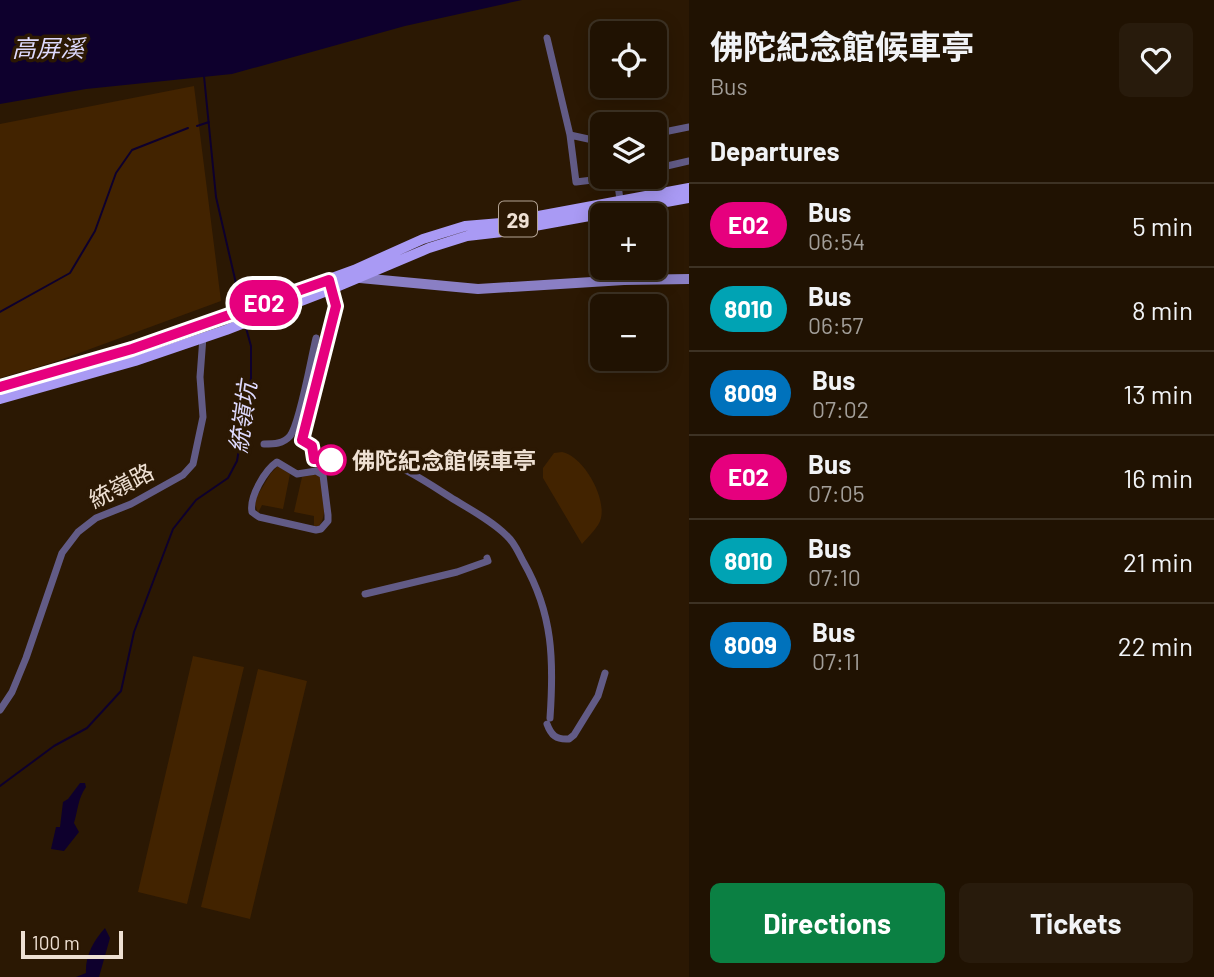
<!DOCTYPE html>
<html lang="en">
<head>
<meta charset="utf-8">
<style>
	:root { --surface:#201202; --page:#281b0c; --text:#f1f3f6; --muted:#a29e99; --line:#3d3224; --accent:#0b8043 }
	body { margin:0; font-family:Barlow,"Noto Sans TC",sans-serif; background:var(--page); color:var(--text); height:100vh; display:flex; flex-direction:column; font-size:26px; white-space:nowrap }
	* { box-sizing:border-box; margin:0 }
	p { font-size:23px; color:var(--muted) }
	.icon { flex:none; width:38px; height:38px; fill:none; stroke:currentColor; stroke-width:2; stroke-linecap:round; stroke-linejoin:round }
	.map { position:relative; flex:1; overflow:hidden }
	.details { display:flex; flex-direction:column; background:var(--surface); width:525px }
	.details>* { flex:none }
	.badge { padding:0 14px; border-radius:23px; font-size:24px; line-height:46px }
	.tools { position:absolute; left:590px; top:21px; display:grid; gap:14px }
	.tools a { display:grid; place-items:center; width:77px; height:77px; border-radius:10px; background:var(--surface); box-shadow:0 4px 18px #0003,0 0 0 2px var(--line); font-size:35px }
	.scale { position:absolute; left:21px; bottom:18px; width:102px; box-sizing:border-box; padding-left:7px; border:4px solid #eee0d3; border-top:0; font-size:19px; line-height:24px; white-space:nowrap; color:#eee0d3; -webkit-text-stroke:5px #2b1803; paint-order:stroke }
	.map>.badge { position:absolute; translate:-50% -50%; box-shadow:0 0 0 4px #fff }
	h2 { padding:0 21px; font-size:26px; line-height:63px }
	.round { display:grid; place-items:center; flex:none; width:74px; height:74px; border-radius:10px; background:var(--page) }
	.head { display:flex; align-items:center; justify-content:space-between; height:119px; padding:0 21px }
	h1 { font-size:33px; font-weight:700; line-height:52px }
	.action { display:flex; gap:14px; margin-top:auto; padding:14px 21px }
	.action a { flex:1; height:80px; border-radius:10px; background:var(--accent); color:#fff; font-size:28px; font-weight:700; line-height:80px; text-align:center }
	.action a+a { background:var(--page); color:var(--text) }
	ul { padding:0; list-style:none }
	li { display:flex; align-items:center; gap:21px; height:84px; padding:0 21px; border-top:2px solid var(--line) }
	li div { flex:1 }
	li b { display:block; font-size:26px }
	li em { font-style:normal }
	li .badge { min-width:77px; font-weight:700; text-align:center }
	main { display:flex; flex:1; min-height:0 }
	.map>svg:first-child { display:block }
</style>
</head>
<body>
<main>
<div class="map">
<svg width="689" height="977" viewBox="0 0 689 977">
	<rect width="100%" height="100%" fill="#2b1803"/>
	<path fill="#422300" d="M 194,86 L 221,301 L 52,363 L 0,378 L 0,124 Z
		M 562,452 C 583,456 606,496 601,518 C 599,527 588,537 582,544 L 543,478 L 543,468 L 554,453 Z
		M 278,466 L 290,474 L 283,509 L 262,505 L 258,513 L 254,501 L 271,473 Z
		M 317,474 L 320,476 C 322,491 329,514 319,526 L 314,526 L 314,516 L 294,512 L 302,477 Z
		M 193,656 L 244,667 L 187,904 L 138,892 Z
		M 258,669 L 307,681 L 250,919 L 201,907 Z"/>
	<path fill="#0e002d" d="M 0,0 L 522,0 L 405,26 L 232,74 L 86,89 L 0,104 Z
		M 80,783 L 85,783 L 86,787 C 78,798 78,810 74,823 L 79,832 L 64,851 L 51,849 L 56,827 L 60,827 L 63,802 L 68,799 Z
		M 105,928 L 110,938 L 99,977 L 76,977 L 86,973 C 85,957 93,941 105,928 Z"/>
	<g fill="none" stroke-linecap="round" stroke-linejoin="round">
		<path stroke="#0e002d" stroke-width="2" d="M 204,76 L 216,197 L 241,305
			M 197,126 L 209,122
			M 0,312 L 70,273 L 95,231 L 116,173 L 132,150 L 188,128
			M 0,786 L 54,746 L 87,728 L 121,691 L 134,632 L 173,529 L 196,500 L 228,478 L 237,461 L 251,378 L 251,346 L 246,328"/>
		<path stroke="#625b86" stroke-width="7" d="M 547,38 L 570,135 L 576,182 L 617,177 L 620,200
			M 654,134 L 689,127
			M 570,135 L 602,142
			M 654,169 L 689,161
			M 264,444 C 274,444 283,444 290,436 C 300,423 311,358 316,338
			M 370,457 C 399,463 425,481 450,497 C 469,509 491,520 507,536 C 515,543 519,554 524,563 C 553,614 554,661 550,718
			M 277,462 L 297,474 L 316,471 L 323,475 L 328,515 L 328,521 L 321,529 L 316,530 L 259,517 L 252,512 C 249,497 265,470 277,462 Z
			M 365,594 L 457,572 L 488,561 L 487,558
			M 0,710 L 12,692 L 26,658 L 62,553 L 78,532 L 96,518 L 131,504 L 183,475 L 193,464 L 203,417 L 200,377 L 203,337
			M 547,724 C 551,735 556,740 569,739 L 574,735 L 598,696 L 605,673"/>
		<path stroke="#8a7fc4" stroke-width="10" d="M 358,275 L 360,278 L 478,289 L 624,280 L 689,279"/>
		<path stroke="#a99af4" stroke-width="10" d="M 0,387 L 132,349 L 200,326 L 354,270 L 423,239 L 465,226 L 501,223 L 689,188
			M 0,399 L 135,361 L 226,330 L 332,289 L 429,248 L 467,236 L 502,232 L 689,198"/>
	</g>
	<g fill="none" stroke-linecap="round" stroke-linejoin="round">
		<defs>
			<path id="line" d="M 0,387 L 132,349 L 329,280 L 336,306 L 302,440 L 312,446 L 314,459 L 331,460"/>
		</defs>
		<use href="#line" stroke="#fff" stroke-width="16"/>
		<use href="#line" stroke="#e6007e" stroke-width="10"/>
	</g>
	<circle fill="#fff" stroke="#e6007e" stroke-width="3.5" cx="331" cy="460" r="14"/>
	<g text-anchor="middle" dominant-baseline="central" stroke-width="7" stroke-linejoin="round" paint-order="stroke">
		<rect fill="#2b1803" stroke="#b4a495" stroke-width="2" x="499" y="201.5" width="38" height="35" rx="5"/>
		<g font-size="21" font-weight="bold" fill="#eee0d3">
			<text x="518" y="219">29</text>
		</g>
		<g font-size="23" font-weight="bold" fill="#eee0d3" stroke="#2b1803" text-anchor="start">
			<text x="352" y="460">佛陀紀念館候車亭</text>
		</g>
		<g font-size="23" fill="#eee0d3" stroke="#2b1803">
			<text transform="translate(121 485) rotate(-27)">統嶺路</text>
		</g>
		<g font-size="24" font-style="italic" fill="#dedafe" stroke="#2b1803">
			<text x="48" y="47">高屏溪</text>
			<text transform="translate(242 417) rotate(-82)">統嶺坑</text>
		</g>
	</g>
</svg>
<div class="tools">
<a><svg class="icon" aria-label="locate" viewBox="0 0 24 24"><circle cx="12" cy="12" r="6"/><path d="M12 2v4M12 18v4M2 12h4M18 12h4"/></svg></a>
<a><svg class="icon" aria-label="layers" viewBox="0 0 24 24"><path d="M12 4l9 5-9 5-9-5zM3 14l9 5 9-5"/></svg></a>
<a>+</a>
<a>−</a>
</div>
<div class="scale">100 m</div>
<b class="badge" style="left:264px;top:303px;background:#e6007e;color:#fff">E02</b>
</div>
<section class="details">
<div class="head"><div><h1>佛陀紀念館候車亭</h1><p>Bus</p></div><a class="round"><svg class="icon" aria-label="heart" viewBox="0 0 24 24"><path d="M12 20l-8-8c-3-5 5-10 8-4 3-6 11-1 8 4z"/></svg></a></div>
<h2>Departures</h2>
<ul>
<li><span class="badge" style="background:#e6007e;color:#fff">E02</span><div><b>Bus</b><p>06:54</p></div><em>5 min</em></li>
<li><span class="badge" style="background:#00a3b4;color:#fff">8010</span><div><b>Bus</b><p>06:57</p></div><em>8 min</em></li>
<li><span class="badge" style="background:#0072bc;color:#fff">8009</span><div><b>Bus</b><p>07:02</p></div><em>13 min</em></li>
<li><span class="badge" style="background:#e6007e;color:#fff">E02</span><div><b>Bus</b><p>07:05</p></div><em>16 min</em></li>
<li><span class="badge" style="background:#00a3b4;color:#fff">8010</span><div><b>Bus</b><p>07:10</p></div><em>21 min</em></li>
<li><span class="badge" style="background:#0072bc;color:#fff">8009</span><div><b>Bus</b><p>07:11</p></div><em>22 min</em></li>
</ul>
<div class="action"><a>Directions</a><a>Tickets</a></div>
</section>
</main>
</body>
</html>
